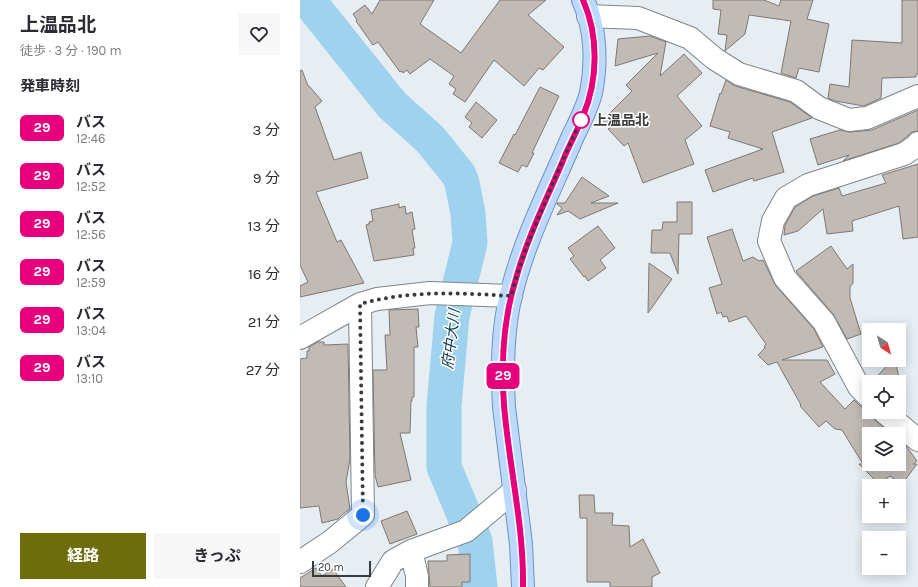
<!DOCTYPE html>
<html lang="ja">
<head>
<meta charset="utf-8">
<style>
	:root { --surface:#fff; --page:#f7f7f7; --text:#2b2b33; --muted:#7c7c81; --accent:#6e6d0c }
	body { margin:0; font-family:Karla,"Noto Sans JP",sans-serif; background:var(--page); color:var(--text); height:100vh; display:flex; flex-direction:column; font-size:15px; white-space:nowrap }
	* { box-sizing:border-box; margin:0 }
	p { font-size:13px; color:var(--muted) }
	.icon { flex:none; width:22px; height:22px; fill:none; stroke:currentColor; stroke-width:2; stroke-linecap:round; stroke-linejoin:round }
	.map { position:relative; flex:1; overflow:hidden }
	.details { display:flex; flex-direction:column; background:var(--surface); width:300px }
	.details>* { flex:none }
	.badge { padding:0 8px; border-radius:6px; font-size:14px; line-height:26px }
	.needle { width:26px; rotate:143deg }
	.fabs { position:absolute; left:562px; top:323px; display:grid; gap:8px }
	.fabs a { display:grid; place-items:center; width:44px; height:44px; border-radius:0px; background:var(--surface); box-shadow:0 2px 10px #0003; font-size:20px }
	.scale { position:absolute; left:12px; bottom:10px; width:59px; box-sizing:border-box; padding-left:4px; border:2px solid #383b3d; border-top:0; font-size:11px; line-height:14px; white-space:nowrap; color:#383b3d; -webkit-text-stroke:3px #fff; paint-order:stroke }
	.you { position:absolute; width:20px; height:20px; margin:-10px; border:3px solid #fff; border-radius:50%; background:#1a73e8; box-shadow:0 0 0 6px #1a73e833 }
	.map>.badge { position:absolute; translate:-50% -50%; box-shadow:0 0 0 2px #fff }
	h2 { padding:0 20px; font-size:15px; line-height:36px }
	.round { display:grid; place-items:center; flex:none; width:42px; height:42px; border-radius:0px; background:var(--page) }
	.summary { display:flex; align-items:center; justify-content:space-between; height:68px; padding:0 20px }
	h1 { font-size:19px; font-weight:700; line-height:30px }
	.action { display:flex; gap:8px; margin-top:auto; padding:8px 20px }
	.action a { flex:1; height:46px; border-radius:0px; background:var(--accent); color:#fff; font-size:16px; font-weight:700; line-height:46px; text-align:center }
	.action a+a { background:var(--page); color:var(--text) }
	ul { padding:0; list-style:none }
	li { display:flex; align-items:center; gap:12px; height:48px; padding:0 20px }
	li div { flex:1 }
	li b { display:block; font-size:15px }
	li em { font-style:normal }
	li .badge { min-width:44px; font-weight:700; text-align:center }
	main { display:flex; flex:1; min-height:0 }
	.map>svg:first-child { display:block }
</style>
</head>
<body>
<main>
<section class="details">
<div class="summary"><div><h1>上温品北</h1><p>徒歩 · 3 分 · 190 m</p></div><a class="round"><svg class="icon" aria-label="heart" viewBox="0 0 24 24"><path d="M12 20l-8-8c-3-5 5-10 8-4 3-6 11-1 8 4z"/></svg></a></div>
<h2>発車時刻</h2>
<ul>
<li><span class="badge" style="background:#e6007e;color:#fff">29</span><div><b>バス</b><p>12:46</p></div><em>3 分</em></li>
<li><span class="badge" style="background:#e6007e;color:#fff">29</span><div><b>バス</b><p>12:52</p></div><em>9 分</em></li>
<li><span class="badge" style="background:#e6007e;color:#fff">29</span><div><b>バス</b><p>12:56</p></div><em>13 分</em></li>
<li><span class="badge" style="background:#e6007e;color:#fff">29</span><div><b>バス</b><p>12:59</p></div><em>16 分</em></li>
<li><span class="badge" style="background:#e6007e;color:#fff">29</span><div><b>バス</b><p>13:04</p></div><em>21 分</em></li>
<li><span class="badge" style="background:#e6007e;color:#fff">29</span><div><b>バス</b><p>13:10</p></div><em>27 分</em></li>
</ul>
<div class="action"><a>経路</a><a>きっぷ</a></div>
</section>
<div class="map">
<svg width="618" height="587" viewBox="0 0 618 587">
	<rect width="100%" height="100%" fill="#e6eef3"/>
	<g fill="none" stroke-linecap="round" stroke-linejoin="round">
		<path stroke="#9fd2ef" stroke-width="35" d="M 8,0 L 92,105 L 130,139 L 159,175 L 162,183 L 168,213 L 170,243 L 152,316 L 144,406 L 144,467 L 175,541 L 180,587"/>
	</g>
	<path fill="#c2bbb5" stroke="#7e7872" d="M 80,0 L 134,0 L 120,24 L 161,53 L 200,0 L 246,0 L 228,15 L 264,47 L 243,70 L 239,68 L 224,86 L 194,60 L 165,102 L 153,94 L 156,89 L 149,84 L 154,76 L 130,59 L 110,74 L 107,70 L 103,73 L 102,71 L 100,72 L 78,42 L 73,45 L 56,21 L 57,20 L 53,14 L 65,5 L 72,14 Z
		M 413,0 L 464,0 L 479,6 L 481,0 L 513,0 L 507,19 L 529,24 L 519,72 L 499,68 L 496,78 L 481,73 L 491,21 L 449,15 L 445,34 L 425,51 L 427,35 L 418,34 L 421,10 L 413,9 Z
		M 602,0 L 618,0 L 618,74 L 616,74 L 616,77 L 582,78 L 581,98 L 564,106 L 535,101 L 528,98 L 530,84 L 549,87 L 552,40 L 602,43 Z
		M 350,36 L 366,42 L 360,76 L 384,54 L 402,73 L 377,96 L 402,126 L 385,140 L 394,164 L 343,183 L 328,143 L 324,146 L 308,129 L 310,128 L 303,120 L 332,91 L 326,85 L 358,53 L 315,66 L 318,39 Z
		M 2,70 L 8,86 L 9,86 L 22,101 L 15,107 L 34,160 L 61,152 L 68,178 L 16,192 L 37,242 L 41,240 L 64,283 L 0,297 L 0,286 L 8,282 L 0,265 L 0,71 Z
		M 426,80 L 435,86 L 490,102 L 512,118 L 472,132 L 484,172 L 454,181 L 453,178 L 413,192 L 405,170 L 463,149 L 428,138 L 430,132 L 410,126 L 420,93 L 421,94 Z
		M 240,87 L 259,96 L 232,153 L 234,153 L 227,167 L 222,165 L 218,172 L 199,163 L 214,134 L 215,135 Z
		M 176,102 L 197,120 L 182,138 L 169,127 L 172,123 L 165,117 Z
		M 618,110 L 618,131 L 612,132 L 599,143 L 543,161 L 549,155 L 518,165 L 510,139 L 540,130 L 550,132 L 572,130 Z
		M 618,164 L 618,237 L 603,239 L 599,206 L 552,221 L 553,231 L 527,234 L 523,209 L 498,231 L 484,235 L 485,225 L 495,207 L 513,196 L 539,188 L 542,196 L 586,183 L 582,175 Z
		M 282,177 L 309,196 L 291,203 L 318,203 L 280,219 L 268,211 L 257,215 L 262,208 L 257,204 L 257,203 L 265,203 Z
		M 377,202 L 392,202 L 392,234 L 379,234 L 378,274 L 370,253 L 351,253 L 352,230 L 362,230 L 363,222 L 377,222 Z
		M 99,204 L 99,208 L 105,206 L 106,214 L 112,212 L 115,229 L 112,230 L 115,248 L 113,248 L 114,255 L 74,261 L 66,225 L 69,224 L 69,222 L 73,221 L 71,210 Z
		M 298,226 L 315,248 L 300,260 L 306,268 L 288,281 L 285,276 L 284,277 L 270,259 L 274,256 L 268,248 Z
		M 432,229 L 443,261 L 453,257 L 459,261 L 463,260 L 476,286 L 514,329 L 523,347 L 482,360 L 527,360 L 535,374 L 520,382 L 545,409 L 554,400 L 560,406 L 565,409 L 569,409 L 569,412 L 572,412 L 572,417 L 576,421 L 591,434 L 569,434 L 569,464 L 599,464 L 599,441 L 606,446 L 617,461 L 613,464 L 617,464 L 602,484 L 590,476 L 581,482 L 576,481 L 559,464 L 563,464 L 542,430 L 535,429 L 526,421 L 519,427 L 500,406 L 501,405 L 477,362 L 468,365 L 458,355 L 465,348 L 464,347 L 466,344 L 446,316 L 429,322 L 427,316 L 423,317 L 421,312 L 417,314 L 409,288 L 422,284 L 407,237 Z
		M 531,246 L 547,269 L 553,264 L 553,283 L 550,287 L 550,298 L 561,334 L 547,339 L 533,314 L 496,271 Z
		M 349,263 L 372,279 L 348,313 Z
		M 118,309 L 119,327 L 116,327 L 118,347 L 114,347 L 114,397 L 112,397 L 112,401 L 111,401 L 110,433 L 100,433 L 111,480 L 78,487 L 75,475 L 73,370 L 87,370 L 85,335 L 90,335 L 89,310 Z
		M 18,342 L 24,342 L 24,345 L 48,344 L 50,459 L 46,482 L 50,509 L 43,514 L 38,519 L 22,523 L 19,506 L 0,508 L 0,359 L 7,358 L 7,351 L 9,351 L 9,347 Z
		M 592,360 L 595,360 L 600,382 L 572,382 Z
		M 279,495 L 294,495 L 295,513 L 313,513 L 312,525 L 329,526 L 330,547 L 343,539 L 360,573 L 352,577 L 352,587 L 310,587 L 310,582 L 287,582 L 287,518 L 280,518 Z
		M 107,511 L 117,534 L 90,544 L 81,521 Z
		M 170,554 L 170,582 L 162,582 L 162,587 L 130,587 L 128,561 L 147,561 L 147,555 Z
		M 16,568 L 22,576 L 33,569 L 46,587 L 0,587 L 0,578 Z"/>
	<g fill="none" stroke-linecap="round" stroke-linejoin="round">
		<defs>
			<path id="minor" d="M 288,16 L 338,18 L 390,38 L 415,59 L 439,74 L 496,91 L 519,108 L 549,120 L 567,118 L 618,96
				M 0,338 L 60,304 L 77,299 L 130,293 L 211,296
				M 569,397 L 559,387 L 524,322 L 485,278 L 469,241 L 473,221 L 486,198 L 508,185 L 604,154 L 616,146 L 618,143
				M 584,412 L 618,440
				M 111,551 L 117,576 L 117,587
				M 0,562 L 30,542 L 63,515 L 60,304
				M 77,587 L 93,561 L 111,551 L 166,531 L 215,490"/>
			<path id="major" d="M 223,587 L 221,544 L 204,407 C 202,369 202,331 211,295 C 224,240 251,188 273,136 C 280,122 287,108 291,93 C 297,63 296,28 283,0"/>
		</defs>
		<use href="#minor" stroke="#7e858a" stroke-width="24"/>
		<use href="#major" stroke="#7091bb" stroke-width="24"/>
		<use href="#minor" stroke="#fff" stroke-width="22"/>
		<use href="#major" stroke="#bbd9ff" stroke-width="22"/>
	</g>
	<g fill="none" stroke-linecap="round" stroke-linejoin="round">
		<defs>
			<path id="line" d="M 223,587 C 224,526 209,466 204,405 C 201,364 203,322 215,282 C 226,241 245,202 262,163 C 268,147 277,132 283,116 C 298,80 299,36 283,0"/>
		</defs>
		<use href="#line" stroke="#fff" stroke-width="9"/>
		<use href="#line" stroke="#e6007e" stroke-width="6"/>
		<path stroke="#383b3d" stroke-width="4" stroke-dasharray="0 7.2" d="M 63,515 L 60,304 C 109,290 161,293 211,296 C 220,262 233,230 247,198 C 258,170 270,143 283,116 L 281,120"/>
	</g>
	<circle fill="#fff" stroke="#e6007e" stroke-width="2" cx="281" cy="120" r="8"/>
	<g text-anchor="middle" dominant-baseline="central" stroke-width="3" stroke-linejoin="round" paint-order="stroke">
		<g font-size="14" font-weight="bold" fill="#383b3d" stroke="#fff" text-anchor="start">
			<text x="293" y="120">上温品北</text>
		</g>
		<g font-size="15" font-style="italic" fill="#0d384c" stroke="#fff">
			<text transform="translate(151 339) rotate(-83)">府中大川</text>
		</g>
	</g>
</svg>
<div class="fabs">
<a><svg class="needle" viewBox="-14 -14 28 28"><path d="M0-13l5 13h-10z" fill="#e53935"/><path d="M0 13l5-13h-10z" fill="#7c7c81"/></svg></a>
<a><svg class="icon" aria-label="locate" viewBox="0 0 24 24"><circle cx="12" cy="12" r="6"/><path d="M12 2v4M12 18v4M2 12h4M18 12h4"/></svg></a>
<a><svg class="icon" aria-label="layers" viewBox="0 0 24 24"><path d="M12 4l9 5-9 5-9-5zM3 14l9 5 9-5"/></svg></a>
<a>+</a>
<a>−</a>
</div>
<div class="scale">20 m</div>
<div class="you" style="left:63px;top:515px"></div>
<b class="badge" style="left:203px;top:376px;background:#e6007e;color:#fff">29</b>
</div>
</main>
</body>
</html>
